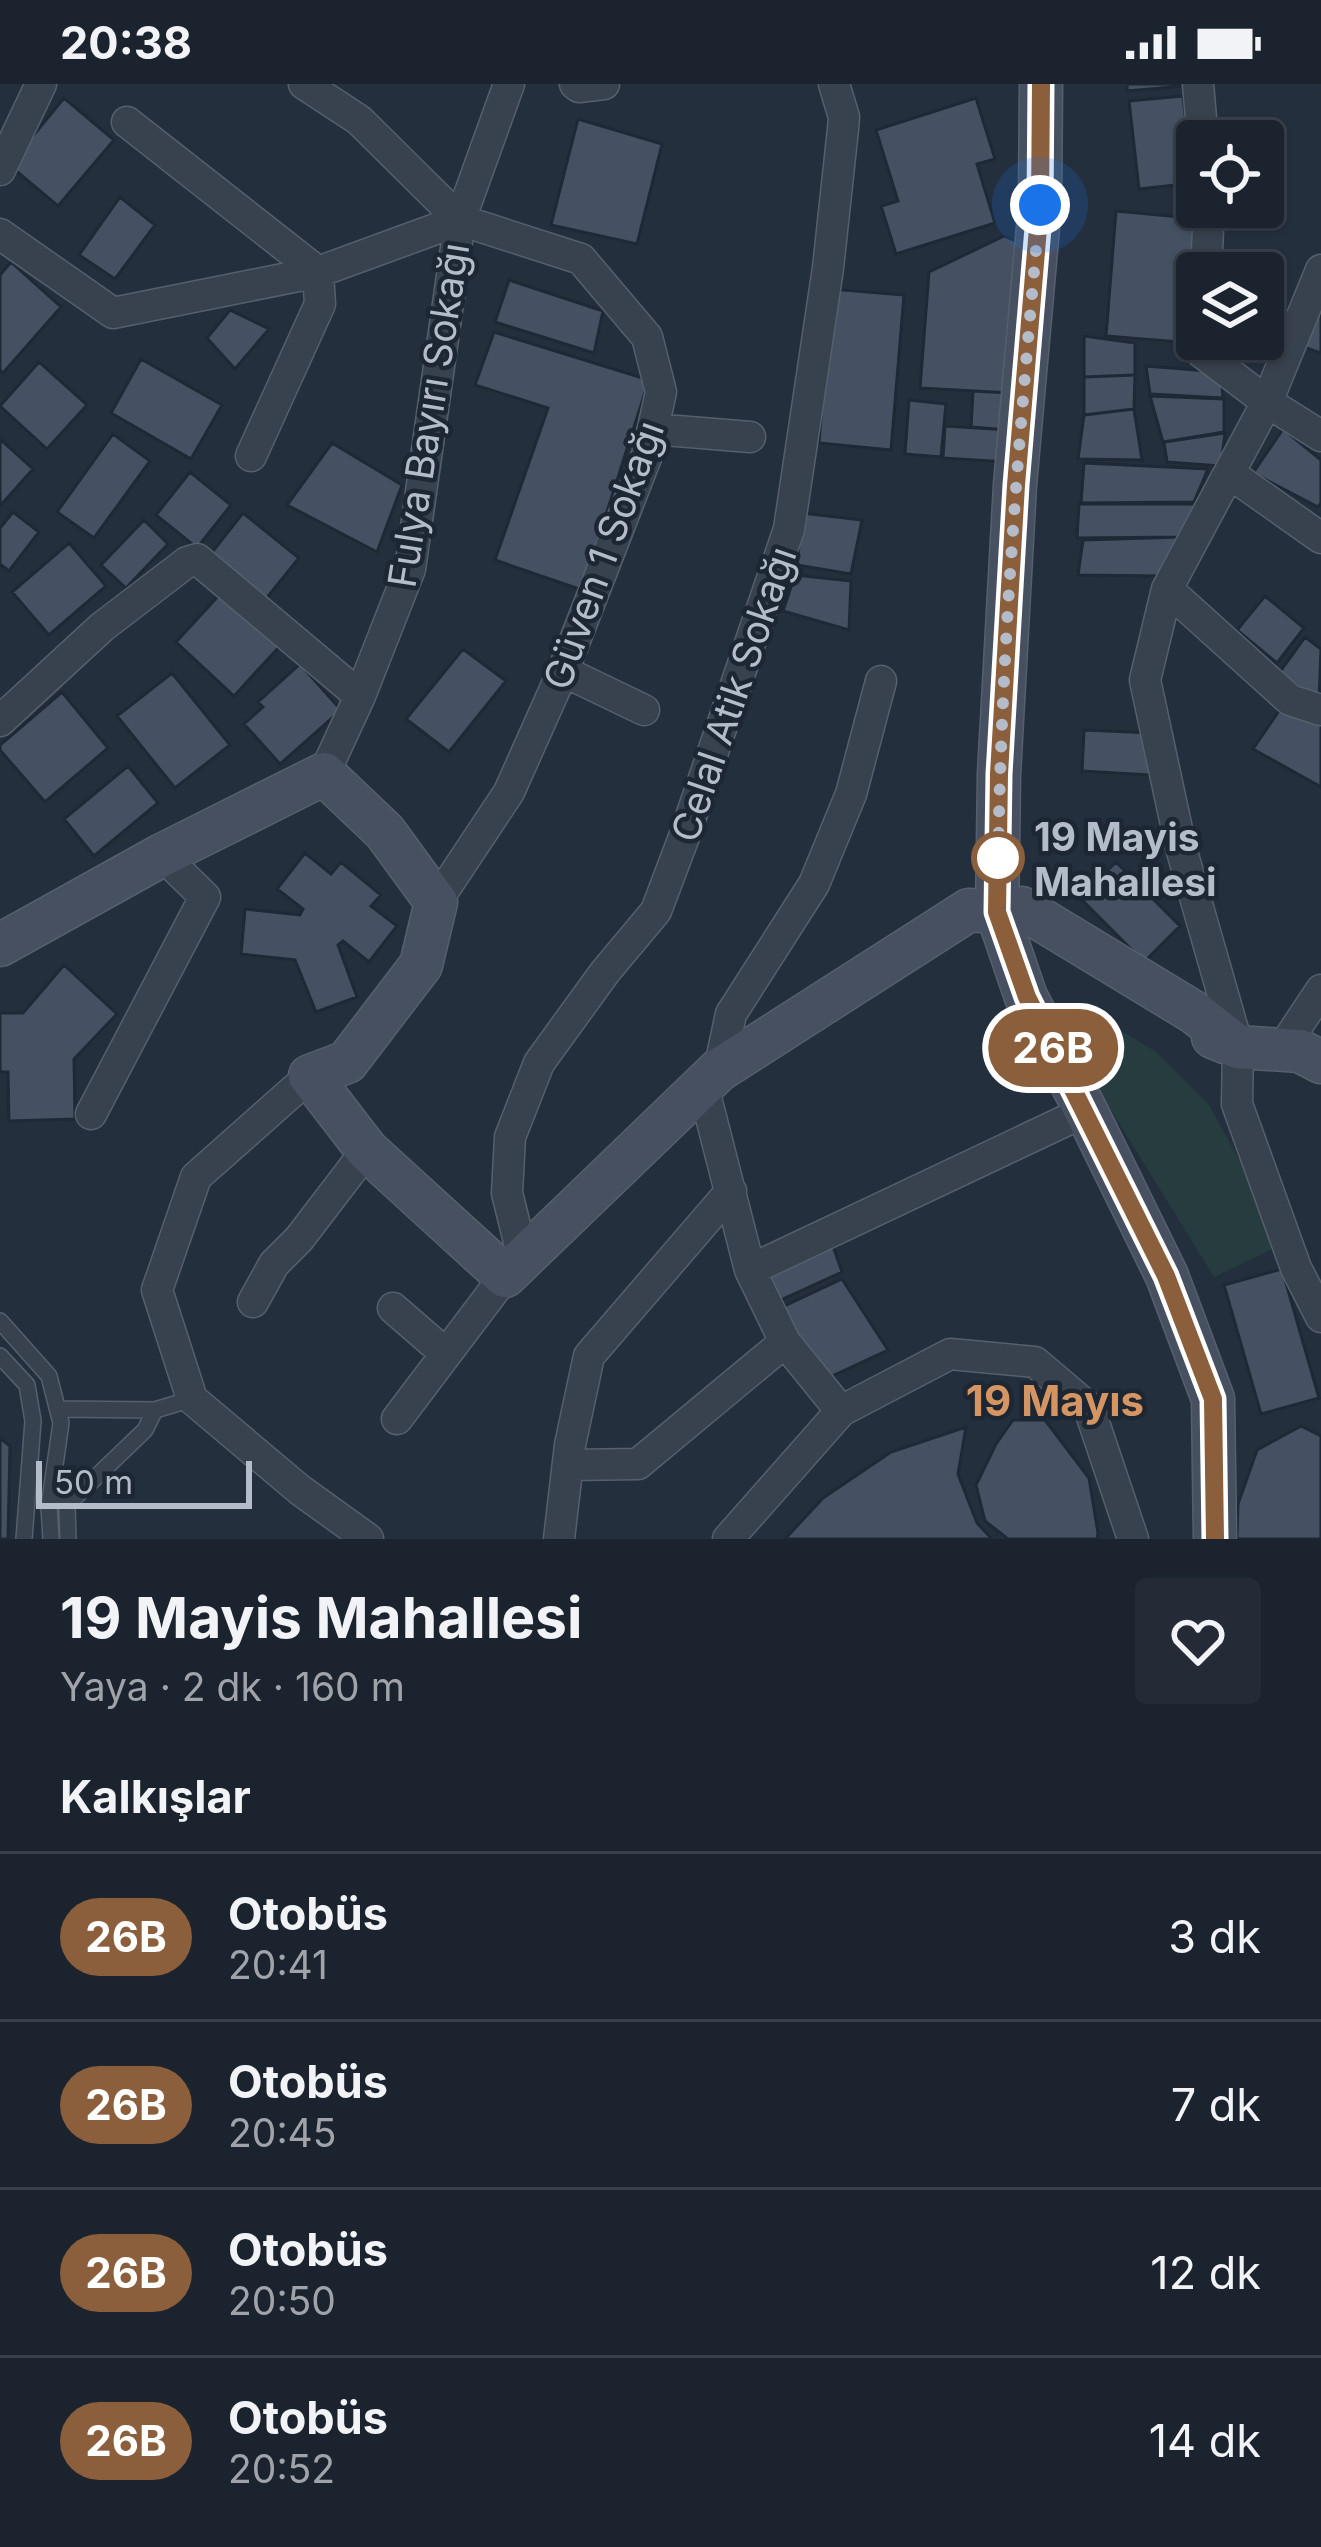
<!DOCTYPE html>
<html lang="tr">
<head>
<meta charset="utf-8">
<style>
	:root { --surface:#1b232e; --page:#242b36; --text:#f1f3f6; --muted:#a0a4aa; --line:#39404a }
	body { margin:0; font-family:Inter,sans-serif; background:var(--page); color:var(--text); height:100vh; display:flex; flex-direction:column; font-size:45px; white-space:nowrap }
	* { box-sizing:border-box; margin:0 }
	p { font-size:39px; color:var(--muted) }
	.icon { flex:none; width:66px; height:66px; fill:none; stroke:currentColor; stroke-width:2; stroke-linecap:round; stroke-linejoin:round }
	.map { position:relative; height:1455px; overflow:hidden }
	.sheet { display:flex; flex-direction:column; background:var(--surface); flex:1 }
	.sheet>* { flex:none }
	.badge { padding:0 24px; border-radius:39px; font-size:42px; line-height:78px }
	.fabs { position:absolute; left:1176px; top:36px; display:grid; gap:24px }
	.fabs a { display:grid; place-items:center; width:108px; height:108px; border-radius:12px; background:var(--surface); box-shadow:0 3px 9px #0004,0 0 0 3px var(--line); font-size:60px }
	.scale { position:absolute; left:36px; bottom:30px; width:216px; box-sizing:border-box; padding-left:12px; border:6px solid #b4bcc9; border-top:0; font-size:33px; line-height:42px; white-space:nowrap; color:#b4bcc9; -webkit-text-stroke:9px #1d2633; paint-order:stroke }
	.you { position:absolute; width:60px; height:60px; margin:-30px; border:9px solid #fff; border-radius:50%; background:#1a73e8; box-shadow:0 0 0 18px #1a73e833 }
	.map>.badge { position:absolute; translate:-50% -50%; box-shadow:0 0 0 6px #fff }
	h2 { padding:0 60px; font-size:45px; line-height:108px }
	.round { display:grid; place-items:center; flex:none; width:126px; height:126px; border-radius:12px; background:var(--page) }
	.head { display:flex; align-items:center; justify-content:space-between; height:204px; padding:0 60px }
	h1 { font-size:57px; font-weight:700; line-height:90px }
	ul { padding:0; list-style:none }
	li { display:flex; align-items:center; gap:36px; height:168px; padding:0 60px; border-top:3px solid var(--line) }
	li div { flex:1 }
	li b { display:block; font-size:45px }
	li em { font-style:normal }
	li .badge { min-width:132px; font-weight:700; text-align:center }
	.status { display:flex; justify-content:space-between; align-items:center; height:84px; padding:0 60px; background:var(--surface); direction:ltr }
	.status svg { height:33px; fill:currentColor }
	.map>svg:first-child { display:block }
</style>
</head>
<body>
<div class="status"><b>20:38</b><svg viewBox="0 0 49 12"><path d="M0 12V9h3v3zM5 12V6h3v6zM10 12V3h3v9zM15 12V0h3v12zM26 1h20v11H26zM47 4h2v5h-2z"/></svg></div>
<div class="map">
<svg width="1321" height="1455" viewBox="0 0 1321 1455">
	<rect width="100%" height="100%" fill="#242f3e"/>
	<path fill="#263c3f" d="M 1082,923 L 1156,968 L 1209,1021 L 1285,1159 L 1214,1193 L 1061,945 Z"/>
	<path fill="#455162" stroke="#1f2835" stroke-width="3" d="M 1127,0 L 1194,0 L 1195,1 L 1127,7 Z
		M 1183,12 L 1193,99 L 1139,105 L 1129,17 Z
		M 64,14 L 114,56 L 58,122 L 9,81 Z
		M 976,14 L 995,75 L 977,80 L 995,139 L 896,170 L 881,122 L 898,117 L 876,46 Z
		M 578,35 L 662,60 L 637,160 L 551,141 Z
		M 120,113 L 155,141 L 115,195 L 79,171 Z
		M 1116,127 L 1202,135 L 1192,259 L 1106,252 Z
		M 1004,152 L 1021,159 L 1011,309 L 920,304 L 929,188 Z
		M 11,178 L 61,223 L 3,289 L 0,286 L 0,191 Z
		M 509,196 L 603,227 L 594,269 L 495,238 Z
		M 1321,204 L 1321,269 L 1298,261 Z
		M 831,205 L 904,211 L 891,366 L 819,359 Z
		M 230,226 L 269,245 L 235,285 L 207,254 Z
		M 494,248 L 649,296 L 582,506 L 495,476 L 548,324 L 475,301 Z
		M 1084,252 L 1135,259 L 1135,291 L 1084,293 Z
		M 141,275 L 222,321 L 191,375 L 111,329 Z
		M 39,278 L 87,321 L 47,365 L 0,322 Z
		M 1146,282 L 1221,288 L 1223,314 L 1150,310 Z
		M 1135,291 L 1134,325 L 1084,331 L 1084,293 Z
		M 973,307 L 1011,309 L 1009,346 L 971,343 Z
		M 1150,312 L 1224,315 L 1224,348 L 1163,358 Z
		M 909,316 L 946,320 L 941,373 L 905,370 Z
		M 1134,325 L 1142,376 L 1078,375 L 1084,331 Z
		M 945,342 L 1009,346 L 1007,378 L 943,374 Z
		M 1283,345 L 1321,376 L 1321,419 L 1318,423 L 1253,389 Z
		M 1225,349 L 1221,382 L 1167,378 L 1164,358 Z
		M 113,350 L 150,377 L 94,454 L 57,428 Z
		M 0,355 L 33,385 L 0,422 Z
		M 332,359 L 402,401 L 377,468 L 287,421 Z
		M 1084,379 L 1208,385 L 1194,418 L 1081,419 Z
		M 190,388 L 231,421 L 197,464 L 156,431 Z
		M 1079,420 L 1196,420 L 1184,453 L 1077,454 Z
		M 13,428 L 39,448 L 9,487 L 0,480 L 0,444 Z
		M 243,429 L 299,474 L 265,516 L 209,472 Z
		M 802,429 L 862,436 L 851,490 L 797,481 Z
		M 144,436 L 168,460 L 126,504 L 101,481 Z
		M 1184,453 L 1162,492 L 1078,491 L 1083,456 Z
		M 69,459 L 106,502 L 49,551 L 12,508 Z
		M 795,491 L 851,497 L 849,546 L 783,527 Z
		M 222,508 L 280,562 L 234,612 L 176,558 Z
		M 1265,512 L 1304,544 L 1277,579 L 1237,546 Z
		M 1305,553 L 1321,565 L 1319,618 L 1279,589 Z
		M 463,565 L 506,597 L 449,668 L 406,635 Z
		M 300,580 L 341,626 L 280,680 L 244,640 L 263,623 L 258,618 Z
		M 172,589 L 230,661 L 175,704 L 117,632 Z
		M 62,608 L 108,664 L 45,718 L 0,666 L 0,661 Z
		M 1283,621 L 1321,637 L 1321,703 L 1253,665 Z
		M 1084,646 L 1153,649 L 1150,691 L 1082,687 Z
		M 128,682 L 158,719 L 94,772 L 64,735 Z
		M 305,769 L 331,790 L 341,778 L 381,811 L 371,822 L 397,842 L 369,878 L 343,857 L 338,861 L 357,913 L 316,928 L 295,876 L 241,870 L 245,825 L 300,831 L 303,825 L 277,805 Z
		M 1116,778 L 1180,842 L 1144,878 L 1080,814 Z
		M 64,881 L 117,930 L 74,975 L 75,1035 L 9,1037 L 8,988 L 0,988 L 0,929 L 23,929 Z
		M 832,1159 L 842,1188 L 774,1219 L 764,1190 Z
		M 1282,1185 L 1319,1314 L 1261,1330 L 1224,1201 Z
		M 842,1195 L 888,1266 L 830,1293 L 778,1225 Z
		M 1013,1336 L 1045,1336 L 1089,1394 L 1098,1449 L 1097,1455 L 1008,1455 L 985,1437 L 976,1401 L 996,1360 Z
		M 1301,1342 L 1321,1352 L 1321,1455 L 1237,1455 L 1238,1420 L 1257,1366 Z
		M 966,1343 L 958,1390 L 977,1439 L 992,1455 L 785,1455 L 823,1414 L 891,1368 Z
		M 0,1354 L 10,1362 L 8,1455 L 0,1455 Z"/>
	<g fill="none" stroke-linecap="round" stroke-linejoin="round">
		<defs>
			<path id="lane" d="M 0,1237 L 49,1292 L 61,1339 L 49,1423 L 51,1455
				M 0,1272 L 27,1301 L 33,1337 L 24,1455
				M 59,1325 L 155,1326 L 192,1315
				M 63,1417 L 67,1421 L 68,1455
				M 67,1421 L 145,1346 L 155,1326"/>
			<path id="street" d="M 304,0 L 359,36 L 460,136 L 581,175 L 647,253 L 661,308 L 647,371 L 563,587 L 509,708 L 436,818
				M 575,0 L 579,3 L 604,0
				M 1198,0 L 1203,57
				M 127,38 L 318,188
				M 0,86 L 41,0
				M 0,150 L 113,229 L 318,188 L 460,136
				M 1321,186 L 1267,318 L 1167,505 L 1145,596 L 1181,764 L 1238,963 L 1237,1020 L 1296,1184 L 1321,1233
				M 1206,189 L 1209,123
				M 1201,255 L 1200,267 L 1267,318 L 1321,352
				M 653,345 L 750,353
				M 251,372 L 320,220 L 318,188
				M 1229,389 L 1321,454
				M 1167,505 L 1290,616 L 1321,626
				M 563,587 L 644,626
				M 0,637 L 102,543 L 187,478 L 197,475 L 360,612
				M 324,690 L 360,612 L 410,485 L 460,136 L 509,0
				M 1280,968 L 1321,906
				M 719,986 L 731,930 L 814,800 L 851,710 L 881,597
				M 310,992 L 196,1093 L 157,1206 L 192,1315 L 300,1406 L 368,1455
				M 703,1002 L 750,1186 L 785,1258 L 841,1327
				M 91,1030 L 205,813 L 162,771
				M 523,1174 L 507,1109 L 510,1053 L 539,979 L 605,888 L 656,827 L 684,753 L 789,445 L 828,184 L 843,45 L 844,33 L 834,0
				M 750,1186 L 1086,1027
				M 253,1218 L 274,1180 L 299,1155 L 367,1066
				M 393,1224 L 446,1270
				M 397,1335 L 505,1192
				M 568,1381 L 638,1380 L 785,1258
				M 559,1455 L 570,1361 L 589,1272 L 731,1107
				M 728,1455 L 841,1327 L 950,1270 L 1035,1278 L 1089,1324 L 1133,1455"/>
			<path id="secondary" d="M 1041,0 L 1040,121 L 1015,401 L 999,690 L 997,828 L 1026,913 L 1086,1027 L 1167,1192 L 1213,1315 L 1215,1455
				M 0,861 L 162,771 L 324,690 L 385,748 L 436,818 L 421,881 L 347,978 L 310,992 L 367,1066 L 505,1192 L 719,986 L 969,826 L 997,828 L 1022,824 L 1195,929 L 1238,963
				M 1213,953 L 1238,963 L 1300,967 L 1321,978"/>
		</defs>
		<use href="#lane" stroke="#565f6c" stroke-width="18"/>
		<use href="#street" stroke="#565f6c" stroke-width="33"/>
		<use href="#secondary" stroke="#565f6c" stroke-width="45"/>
		<use href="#lane" stroke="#38414e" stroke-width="15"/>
		<use href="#street" stroke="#38414e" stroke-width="30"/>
		<use href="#secondary" stroke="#465061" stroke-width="42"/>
	</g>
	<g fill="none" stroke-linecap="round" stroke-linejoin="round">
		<defs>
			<path id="line" d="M 1041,0 L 1040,121 L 1016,401 L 999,690 L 997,828 L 1027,913 L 1166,1192 L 1213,1315 L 1215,1455"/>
		</defs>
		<use href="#line" stroke="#fff" stroke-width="27"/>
		<use href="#line" stroke="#8b5e3c" stroke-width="18"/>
		<path stroke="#b4bcc9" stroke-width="12" stroke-dasharray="0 21.6" d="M 998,774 L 998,783 C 1001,562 1020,341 1040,121"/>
	</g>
	<circle fill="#fff" stroke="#8b5e3c" stroke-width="6" cx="998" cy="774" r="24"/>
	<g text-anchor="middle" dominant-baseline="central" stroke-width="9" stroke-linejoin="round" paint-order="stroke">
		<g font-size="39" fill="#b4bcc9" stroke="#1d2633">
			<text transform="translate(428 331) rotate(-81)">Fulya Bayırı Sokağı</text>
			<text transform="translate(603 471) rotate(-70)">Güven 1 Sokağı</text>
			<text transform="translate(733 610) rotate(-71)">Celal Atik Sokağı</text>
		</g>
		<g font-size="39" font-weight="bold" fill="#b4bcc9" stroke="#1d2633" text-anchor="start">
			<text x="1034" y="752">19 Mayis<tspan x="1034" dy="45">Mahallesi</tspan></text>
		</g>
		<g font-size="42" font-weight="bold" fill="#d59563" stroke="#1d2633">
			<text x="1055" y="1316">19 Mayıs</text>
		</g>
	</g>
</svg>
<div class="fabs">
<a><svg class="icon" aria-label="locate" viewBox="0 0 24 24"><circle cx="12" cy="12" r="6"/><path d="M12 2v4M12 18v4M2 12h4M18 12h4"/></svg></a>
<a><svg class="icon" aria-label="layers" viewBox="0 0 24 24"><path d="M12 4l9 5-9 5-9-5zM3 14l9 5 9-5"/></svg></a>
</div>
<div class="scale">50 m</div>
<div class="you" style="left:1040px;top:121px"></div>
<b class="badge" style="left:1053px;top:964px;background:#8b5e3c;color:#fff">26B</b>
</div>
<section class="sheet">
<div class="head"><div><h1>19 Mayis Mahallesi</h1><p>Yaya · 2 dk · 160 m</p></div><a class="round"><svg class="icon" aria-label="heart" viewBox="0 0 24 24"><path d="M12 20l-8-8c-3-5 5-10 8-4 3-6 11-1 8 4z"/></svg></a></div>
<h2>Kalkışlar</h2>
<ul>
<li><span class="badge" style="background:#8b5e3c;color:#fff">26B</span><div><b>Otobüs</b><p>20:41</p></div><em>3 dk</em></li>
<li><span class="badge" style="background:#8b5e3c;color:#fff">26B</span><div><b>Otobüs</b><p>20:45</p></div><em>7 dk</em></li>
<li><span class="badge" style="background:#8b5e3c;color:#fff">26B</span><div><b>Otobüs</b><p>20:50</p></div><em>12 dk</em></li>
<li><span class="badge" style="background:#8b5e3c;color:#fff">26B</span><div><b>Otobüs</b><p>20:52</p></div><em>14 dk</em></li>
</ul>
</section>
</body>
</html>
